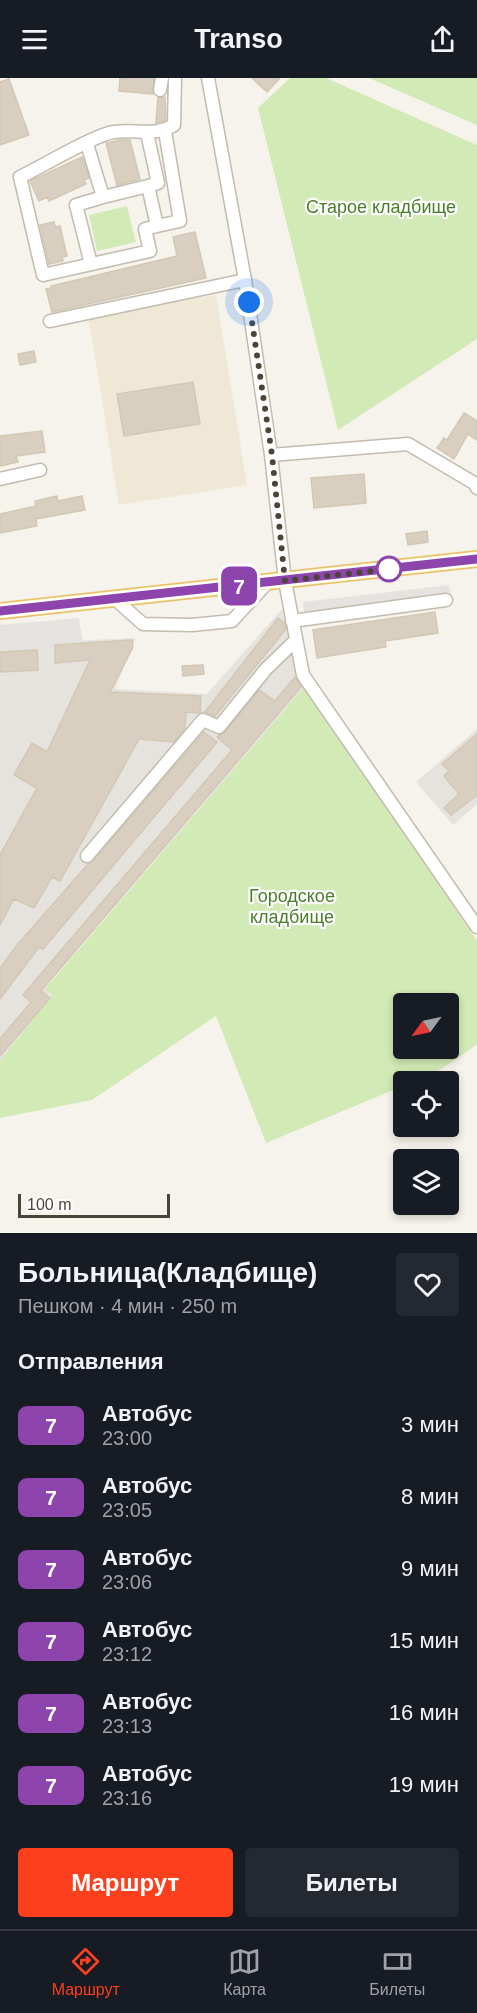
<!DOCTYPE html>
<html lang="ru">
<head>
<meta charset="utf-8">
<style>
	:root { --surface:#171b24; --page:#242831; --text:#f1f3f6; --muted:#9ea1a6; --line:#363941; --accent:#fc3f1d }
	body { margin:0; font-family:Arial,sans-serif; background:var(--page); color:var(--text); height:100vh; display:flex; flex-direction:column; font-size:22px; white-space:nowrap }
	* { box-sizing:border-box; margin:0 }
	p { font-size:20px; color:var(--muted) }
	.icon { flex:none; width:33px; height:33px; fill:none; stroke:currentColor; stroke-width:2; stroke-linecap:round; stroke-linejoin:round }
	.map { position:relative; height:1155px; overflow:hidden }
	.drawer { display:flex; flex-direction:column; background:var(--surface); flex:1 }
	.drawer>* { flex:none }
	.badge { padding:0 12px; border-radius:9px; font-size:21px; line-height:39px }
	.needle { width:39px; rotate:237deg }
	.buttons { position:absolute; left:393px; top:915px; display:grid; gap:12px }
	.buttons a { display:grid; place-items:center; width:66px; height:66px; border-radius:6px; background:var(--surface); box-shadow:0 3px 9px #0003; font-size:30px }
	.scale { position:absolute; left:18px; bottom:15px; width:152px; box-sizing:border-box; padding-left:6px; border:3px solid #4b4439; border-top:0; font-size:16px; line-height:21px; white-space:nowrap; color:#4b4439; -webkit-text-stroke:4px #fff; paint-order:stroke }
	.you { position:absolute; width:30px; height:30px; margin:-15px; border:4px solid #fff; border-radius:50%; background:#1a73e8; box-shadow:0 0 0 9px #1a73e833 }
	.map>.badge { position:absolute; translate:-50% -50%; box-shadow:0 0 0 3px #fff }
	h2 { padding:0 18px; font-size:22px; line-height:54px }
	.round { display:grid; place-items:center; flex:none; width:63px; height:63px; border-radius:6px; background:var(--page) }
	.summary { display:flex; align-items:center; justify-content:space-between; height:102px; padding:0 18px }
	h1 { font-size:28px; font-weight:600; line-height:45px }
	.primary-button { display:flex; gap:12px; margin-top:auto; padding:12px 18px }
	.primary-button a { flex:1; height:69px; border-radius:6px; background:var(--accent); color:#fff; font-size:24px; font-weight:600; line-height:69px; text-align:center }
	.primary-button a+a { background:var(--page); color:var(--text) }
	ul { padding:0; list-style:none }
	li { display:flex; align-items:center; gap:18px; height:72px; padding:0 18px }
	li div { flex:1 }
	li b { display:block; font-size:22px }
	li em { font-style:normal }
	li .badge { min-width:66px; font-weight:700; text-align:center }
	header { display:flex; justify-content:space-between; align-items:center; height:78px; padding:0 18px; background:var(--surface); font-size:27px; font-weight:600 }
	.tabs { display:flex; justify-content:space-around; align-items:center; height:84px; border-top:2px solid var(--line); background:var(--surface); font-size:16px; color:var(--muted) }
	.tabs a { display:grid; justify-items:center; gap:3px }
	.tabs .current { color:var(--accent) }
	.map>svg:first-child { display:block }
</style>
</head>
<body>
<header><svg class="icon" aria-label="menu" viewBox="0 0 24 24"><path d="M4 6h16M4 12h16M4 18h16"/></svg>Transo<svg class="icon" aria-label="share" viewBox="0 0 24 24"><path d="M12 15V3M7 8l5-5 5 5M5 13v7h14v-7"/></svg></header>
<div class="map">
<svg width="477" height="1155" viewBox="0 0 477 1155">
	<rect width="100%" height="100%" fill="#f6f3ec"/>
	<path fill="#e6e2dd" d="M 282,531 L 290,544 L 305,608 L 45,910 L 52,917 L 0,983 L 0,566 L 136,560 L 115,611 L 207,616 Z
		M 477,651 L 477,726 L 453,747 L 416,704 Z"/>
	<path fill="#efe8d6" d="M 216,217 L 247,407 L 119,427 L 88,237 Z"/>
	<path fill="#d2eab5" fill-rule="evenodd" d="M 290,0 L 326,0 L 477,67 L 477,261 L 338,352 L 258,30 Z
		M 369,0 L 477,0 L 477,47 Z
		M 127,128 L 136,164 L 97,173 L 89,137 Z
		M 305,608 L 477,863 L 477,966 C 455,981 431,1003 404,1004 L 403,1008 L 266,1065 L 216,938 L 92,1022 L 0,1040 L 0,983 L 52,917 L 45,911 ZM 404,926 L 448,926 L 448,970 L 404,970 Z"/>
	<path fill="#e5e3e0" d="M 449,507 L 451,527 L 305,544 L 303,524 Z
		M 79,540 L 83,565 L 0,571 L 0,547 Z"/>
	<path fill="#d8cfc1" stroke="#d3c7b4" stroke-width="1.5" d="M 120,0 L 154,0 L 153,16 L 119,13 Z
		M 252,0 L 280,0 L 267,14 Z
		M 9,1 L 29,57 L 0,67 L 0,4 Z
		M 165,19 L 166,42 L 156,45 L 158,20 Z
		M 120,62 L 130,62 L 140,101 L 117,107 L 106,65 Z
		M 82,79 L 89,100 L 84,102 L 86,106 L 49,123 L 47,119 L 39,123 L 30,103 Z
		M 54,144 L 55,149 L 60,148 L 67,178 L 62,179 L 63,183 L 49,186 L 40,147 Z
		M 195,154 L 206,200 L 52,234 L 46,211 L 51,210 L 51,208 L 177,178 L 173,159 Z
		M 34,273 L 36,284 L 20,287 L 18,276 Z
		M 193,304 L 200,346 L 124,358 L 117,316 Z
		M 464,335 L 477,343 L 477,362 L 468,356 L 454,381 L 437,370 L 444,360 L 447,362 Z
		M 42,353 L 45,374 L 16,378 L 18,384 L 0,388 L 0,358 Z
		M 364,396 L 366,425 L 314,430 L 311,400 Z
		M 57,418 L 58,423 L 82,418 L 85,432 L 36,441 L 37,448 L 0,455 L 0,436 L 36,428 L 35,423 Z
		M 427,453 L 428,464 L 408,467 L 406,456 Z
		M 435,534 L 438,555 L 385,563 L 386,569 L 317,580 L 313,552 Z
		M 278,540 L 284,545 L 286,551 L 215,638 L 205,634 Z
		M 132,562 L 133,569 L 110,614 L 201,618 L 200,635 L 186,634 L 185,650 L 174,664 L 139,661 L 60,803 L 52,799 L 34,830 L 14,821 L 0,847 L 0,777 L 37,710 L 14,697 L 32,665 L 47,674 L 90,582 L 55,585 L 55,567 Z
		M 37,572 L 38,592 L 0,594 L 0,574 Z
		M 203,587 L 204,596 L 183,598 L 182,588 Z
		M 295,599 L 301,609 L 41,913 L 50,920 L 0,978 L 0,961 L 31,924 L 23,917 L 232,672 L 217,659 L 225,654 L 259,612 L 275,623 Z
		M 204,654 L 217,664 L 43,871 L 39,869 L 0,921 L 0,890 L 18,866 L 88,786 L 93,783 Z
		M 477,656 L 477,717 L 451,737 L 444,730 L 459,716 L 444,698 L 449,693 L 442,686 Z"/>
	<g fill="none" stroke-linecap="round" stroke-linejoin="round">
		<defs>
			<path id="minor" d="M 208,0 L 245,202 L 271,377 L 285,503 L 303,597 L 477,849
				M 160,12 L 162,0
				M 147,55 L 158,105 L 148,108 L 157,148 L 145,151 L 150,173 L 43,197 L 20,99 C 39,90 98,55 114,54 C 136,51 154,59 174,47 L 175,0
				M 87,66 L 103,119 L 76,127 L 91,186
				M 103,119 L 148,108
				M 157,148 L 180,143 L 165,53
				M 50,243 L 245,202
				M 271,377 L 408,366 L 474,405 L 477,410
				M 0,401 L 40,392
				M 115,521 L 143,546 L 192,547 L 232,543 L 268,504
				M 292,543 L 446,522
				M 87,778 L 203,642 L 219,649 L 266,591 L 296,562"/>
			<path id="major" d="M 0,533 L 477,481"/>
		</defs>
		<use href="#minor" stroke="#c2bbae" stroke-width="15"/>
		<use href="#major" stroke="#e6c16a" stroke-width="18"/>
		<use href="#minor" stroke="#fff" stroke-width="12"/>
		<use href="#major" stroke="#ffe39c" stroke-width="15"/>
	</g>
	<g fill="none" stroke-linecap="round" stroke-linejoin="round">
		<defs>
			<path id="line" d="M 0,533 L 477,481"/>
		</defs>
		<use href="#line" stroke="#fff" stroke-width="14"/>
		<use href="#line" stroke="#8e44ad" stroke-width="9"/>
		<path stroke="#4b4439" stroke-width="6" stroke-dasharray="0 10.8" d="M 249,224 L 272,377 L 285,503 L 389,491"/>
	</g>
	<circle fill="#fff" stroke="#8e44ad" stroke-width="3" cx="389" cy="491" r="12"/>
	<g text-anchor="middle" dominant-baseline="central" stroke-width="4.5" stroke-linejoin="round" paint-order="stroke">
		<g font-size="18" fill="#4a7f2a" stroke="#fff">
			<text x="381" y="129">Старое кладбище</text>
			<text x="292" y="818">Городское<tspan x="292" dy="21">кладбище</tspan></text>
		</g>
	</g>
</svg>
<div class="buttons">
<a><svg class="needle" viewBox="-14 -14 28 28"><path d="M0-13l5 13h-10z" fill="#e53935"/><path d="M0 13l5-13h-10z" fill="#9ea1a6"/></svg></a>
<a><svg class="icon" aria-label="locate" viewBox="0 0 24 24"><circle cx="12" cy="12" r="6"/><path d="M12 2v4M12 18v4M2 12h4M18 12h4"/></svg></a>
<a><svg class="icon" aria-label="layers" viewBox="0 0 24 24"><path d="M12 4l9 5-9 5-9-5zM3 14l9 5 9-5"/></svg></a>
</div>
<div class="scale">100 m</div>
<div class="you" style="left:249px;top:224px"></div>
<b class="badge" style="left:239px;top:508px;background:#8e44ad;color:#fff">7</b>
</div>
<section class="drawer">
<div class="summary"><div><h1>Больница(Кладбище)</h1><p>Пешком · 4 мин · 250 m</p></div><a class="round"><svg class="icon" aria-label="heart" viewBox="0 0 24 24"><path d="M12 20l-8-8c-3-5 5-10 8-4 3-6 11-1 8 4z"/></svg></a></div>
<h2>Отправления</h2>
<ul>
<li><span class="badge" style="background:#8e44ad;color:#fff">7</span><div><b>Автобус</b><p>23:00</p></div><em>3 мин</em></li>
<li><span class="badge" style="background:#8e44ad;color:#fff">7</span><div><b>Автобус</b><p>23:05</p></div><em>8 мин</em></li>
<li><span class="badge" style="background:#8e44ad;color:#fff">7</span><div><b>Автобус</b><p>23:06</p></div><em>9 мин</em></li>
<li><span class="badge" style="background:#8e44ad;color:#fff">7</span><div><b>Автобус</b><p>23:12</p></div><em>15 мин</em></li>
<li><span class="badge" style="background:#8e44ad;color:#fff">7</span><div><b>Автобус</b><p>23:13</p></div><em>16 мин</em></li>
<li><span class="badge" style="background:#8e44ad;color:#fff">7</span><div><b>Автобус</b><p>23:16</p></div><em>19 мин</em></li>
</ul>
<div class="primary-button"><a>Маршрут</a><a>Билеты</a></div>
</section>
<nav class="tabs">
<a class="current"><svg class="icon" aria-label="directions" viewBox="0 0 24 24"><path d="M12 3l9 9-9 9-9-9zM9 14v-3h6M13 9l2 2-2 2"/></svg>Маршрут</a>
<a><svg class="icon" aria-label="map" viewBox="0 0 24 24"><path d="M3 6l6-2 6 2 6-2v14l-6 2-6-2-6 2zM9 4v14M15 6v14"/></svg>Карта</a>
<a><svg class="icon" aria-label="tickets" viewBox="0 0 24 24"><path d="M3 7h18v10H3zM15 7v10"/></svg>Билеты</a>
</nav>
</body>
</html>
